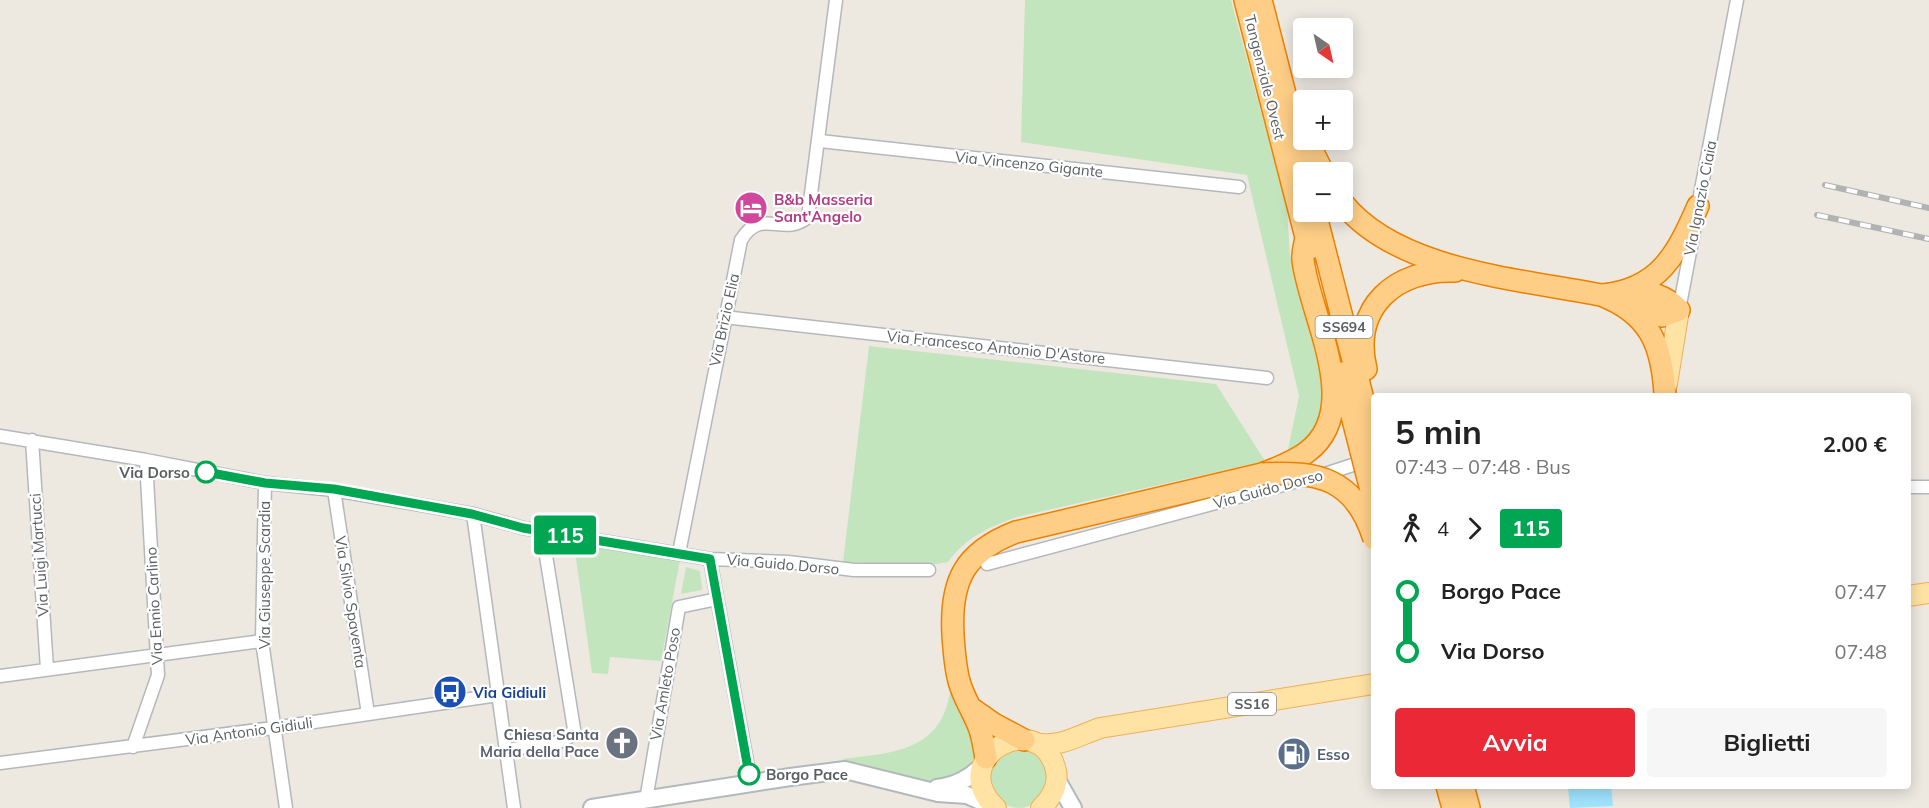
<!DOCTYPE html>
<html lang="it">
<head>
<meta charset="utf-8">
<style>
	:root { --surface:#fff; --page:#f6f6f6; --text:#222; --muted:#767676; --accent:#eb2936 }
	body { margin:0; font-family:Mulish,sans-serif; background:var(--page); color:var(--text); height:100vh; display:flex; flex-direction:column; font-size:22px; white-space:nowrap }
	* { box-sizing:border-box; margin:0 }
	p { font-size:20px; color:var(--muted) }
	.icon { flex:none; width:33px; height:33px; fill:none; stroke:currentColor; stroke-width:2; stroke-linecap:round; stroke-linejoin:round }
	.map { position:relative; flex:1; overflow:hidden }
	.details { position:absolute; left:1371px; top:393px; width:540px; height:396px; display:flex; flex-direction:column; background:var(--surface); border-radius:6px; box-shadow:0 3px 15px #0003 }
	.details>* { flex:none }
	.badge { padding:0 12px; border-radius:4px; font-size:21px; line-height:39px }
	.needle { width:39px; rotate:146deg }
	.tools { position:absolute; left:1293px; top:18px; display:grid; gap:12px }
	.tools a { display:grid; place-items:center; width:60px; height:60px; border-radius:6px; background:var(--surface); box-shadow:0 3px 15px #0003; font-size:30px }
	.map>.badge { position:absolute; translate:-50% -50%; box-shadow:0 0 0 3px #fff }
	.legs { display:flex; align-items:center; gap:9px; height:66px; padding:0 24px; font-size:20px }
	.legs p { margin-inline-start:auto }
	.headline { display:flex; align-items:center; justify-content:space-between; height:102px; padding:0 24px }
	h1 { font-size:33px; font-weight:700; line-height:45px }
	.action { display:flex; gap:12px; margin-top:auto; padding:12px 24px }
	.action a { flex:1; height:69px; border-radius:6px; background:var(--accent); color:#fff; font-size:24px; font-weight:700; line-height:69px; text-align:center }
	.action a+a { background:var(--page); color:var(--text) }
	ul { padding:0 24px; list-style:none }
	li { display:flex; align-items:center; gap:21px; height:60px; font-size:22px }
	li i { display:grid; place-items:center; width:9px; height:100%; margin:0 8px; background:currentColor }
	li i::after { content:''; width:15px; height:15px; margin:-8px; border:4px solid; border-radius:50%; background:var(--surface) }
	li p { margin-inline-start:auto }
	li:first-child i { background:linear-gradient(#0000 50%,currentColor 0) }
	li:last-child i { background:linear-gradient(currentColor 50%,#0000 0) }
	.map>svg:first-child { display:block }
</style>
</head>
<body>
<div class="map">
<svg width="1929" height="808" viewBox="0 0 1929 808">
	<rect width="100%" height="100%" fill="#ede9e1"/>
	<path fill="#c3e5bd" d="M 1025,0 L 1231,0 L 1287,209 L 1290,256 L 1322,381 L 1324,405 L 1319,424 L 1306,442 L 1287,454 L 1299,396 L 1247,175 L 1021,142 Z
		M 869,346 L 1216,384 L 1265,461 L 1017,517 C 989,527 966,537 948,562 L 931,565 L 843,562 Z
		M 574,544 L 680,560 L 661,661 L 610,657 L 608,674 L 592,673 Z
		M 686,567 L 700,571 L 702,590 L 681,594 Z
		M 950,692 L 969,723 L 978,750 L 966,773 L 939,783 L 929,782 L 841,759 C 891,753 941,752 950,692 Z
		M990 779a29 29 0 1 1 58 0a29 29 0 1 1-58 0Z"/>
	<path fill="#9fe3ff" d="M 1611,786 L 1613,806 L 1570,808 L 1568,788 Z"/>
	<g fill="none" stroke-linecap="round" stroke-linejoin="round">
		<defs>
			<path id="street" d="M 820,141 L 1239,187
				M 1697,211 L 1737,0
				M 1679,310 L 1694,231
				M 724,317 L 1267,378
				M 0,436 L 146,460 L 265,483 L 334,490 L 473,514 L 523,528 L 710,559 L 788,562 L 854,570 L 929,570
				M 32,440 L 47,669
				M 1319,476 L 1374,458
				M 265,483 L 262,641 L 286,808
				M 1908,487 L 1929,487
				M 334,490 L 368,714
				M 473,514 L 514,808
				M 679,553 L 741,240 C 762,206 783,238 808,217 L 836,0
				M 710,559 L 751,783
				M 987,564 L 1302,480
				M 0,676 L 262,641
				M 133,747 L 158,675 L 146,460
				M 506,750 L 559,742 L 569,737 L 574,729 L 542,531
				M 0,763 L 273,728 L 498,695
				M 646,800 L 679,607 L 717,599"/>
			<path id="secondary" d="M 1057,780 L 1073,808
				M 937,788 C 956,785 969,779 983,765
				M 592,808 L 790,777 L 845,770 L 938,793 L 967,795 L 994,807"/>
			<path id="primary" d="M 1667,384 L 1679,310
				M 1908,596 L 1929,593
				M 1035,743 C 1060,748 1077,736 1100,728 L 1374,684
				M 996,808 C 944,759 1037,706 1055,767 C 1060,783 1053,797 1041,808"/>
			<path id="highway" d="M 1245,0 L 1309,249
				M 1261,0 L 1305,172
				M 1307,140 L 1323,172
				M 1342,202 C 1396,271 1520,279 1601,295 C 1650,314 1662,345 1665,394
				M 1315,212 L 1374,442
				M 1602,295 C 1659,290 1677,254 1698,206
				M 1629,309 L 1662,316 L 1679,310 C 1666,295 1649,292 1630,290
				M 1366,369 C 1351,307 1396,269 1455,271
				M 1341,373 L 1361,451
				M 971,708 L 994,724 L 1024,740
				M 986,758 C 984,748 983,737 979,727 C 973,711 963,697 959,681 C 955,666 954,650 953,635 C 950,581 964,552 1016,532 L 1262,474 C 1277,468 1294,462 1307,452 C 1365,409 1309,314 1303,260 C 1302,253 1305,245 1306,237
				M 1447,786 L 1453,808
				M 1463,786 L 1469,808"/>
		</defs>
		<use href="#street" stroke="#b4b8bc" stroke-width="15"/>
		<use href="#secondary" stroke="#b3b8bc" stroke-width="20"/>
		<use href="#primary" stroke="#f3af54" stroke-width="22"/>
		<use href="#highway" stroke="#ee8000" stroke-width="24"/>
		<use href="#street" stroke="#fff" stroke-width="12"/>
		<use href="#secondary" stroke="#fff" stroke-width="16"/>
		<use href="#primary" stroke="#ffe3a4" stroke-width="20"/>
		<use href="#highway" stroke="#fece87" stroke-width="21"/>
		<defs>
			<path id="rail" d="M 1825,185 L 1929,208
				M 1817,215 L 1929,239"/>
		</defs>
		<use href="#rail" stroke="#b1b2b2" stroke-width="6"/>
		<use href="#rail" stroke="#fff" stroke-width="4" stroke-dasharray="11" stroke-linecap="butt"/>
		<defs>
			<path id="highway-bridge" d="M 1361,451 L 1374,502
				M 1262,474 C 1318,471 1355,478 1374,539"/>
		</defs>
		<use href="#highway-bridge" stroke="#ee8000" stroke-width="24" stroke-linecap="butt"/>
		<use href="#highway-bridge" stroke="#fece87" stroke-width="21"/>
	</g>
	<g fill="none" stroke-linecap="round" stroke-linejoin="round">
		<defs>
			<path id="line-1" d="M 206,472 L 265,483 L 334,489 L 472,514 L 523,528 L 710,559 L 749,774"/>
		</defs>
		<use href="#line-1" stroke="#fff" stroke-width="14"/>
		<use href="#line-1" stroke="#00a651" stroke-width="9"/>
	</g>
	<defs>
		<symbol id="hotel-disc" viewBox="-11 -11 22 22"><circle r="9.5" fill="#d1479c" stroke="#fff"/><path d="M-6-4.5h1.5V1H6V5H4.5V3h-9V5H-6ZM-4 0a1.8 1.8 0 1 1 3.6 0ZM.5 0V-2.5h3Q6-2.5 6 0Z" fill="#fff"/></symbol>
		<symbol id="bus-disc" viewBox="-11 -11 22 22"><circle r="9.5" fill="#1a4fb4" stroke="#fff"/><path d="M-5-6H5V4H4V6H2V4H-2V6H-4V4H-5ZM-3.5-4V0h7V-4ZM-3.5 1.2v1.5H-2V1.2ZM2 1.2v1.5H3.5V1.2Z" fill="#fff"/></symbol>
		<symbol id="church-disc" viewBox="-11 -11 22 22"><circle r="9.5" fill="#6b7280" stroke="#fff"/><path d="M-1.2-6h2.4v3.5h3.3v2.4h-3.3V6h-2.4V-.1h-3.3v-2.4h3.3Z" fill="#fff"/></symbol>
		<symbol id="fuel-disc" viewBox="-11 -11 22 22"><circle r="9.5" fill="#5c6f8a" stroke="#fff"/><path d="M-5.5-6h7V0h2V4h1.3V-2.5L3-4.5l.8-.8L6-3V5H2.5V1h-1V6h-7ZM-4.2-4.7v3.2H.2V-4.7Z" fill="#fff"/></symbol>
	</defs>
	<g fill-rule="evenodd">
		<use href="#hotel-disc" x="732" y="189" width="38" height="38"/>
		<use href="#bus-disc" x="431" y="673" width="38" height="38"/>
		<use href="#church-disc" x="603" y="724" width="38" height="38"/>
		<use href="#fuel-disc" x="1275" y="735" width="38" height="38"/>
	</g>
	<g fill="#fff" stroke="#00a651" stroke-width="3">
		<circle cx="206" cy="472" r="10"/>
		<circle cx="749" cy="774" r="10"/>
	</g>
	<g text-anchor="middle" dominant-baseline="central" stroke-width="4.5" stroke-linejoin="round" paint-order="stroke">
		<g fill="#fff" stroke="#8c8f91" stroke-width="1.5">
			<rect x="1315.5" y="316" width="57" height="22" rx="4.5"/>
			<rect x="1228" y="693" width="48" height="22" rx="4.5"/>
		</g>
		<g font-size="14" font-weight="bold" fill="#5a5f62">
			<text x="1344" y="327">SS694</text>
			<text x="1252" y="704">SS16</text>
		</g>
		<g font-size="15" fill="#5a5f62" stroke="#fff">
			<text transform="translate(1265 77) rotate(76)">Tangenziale Ovest</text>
			<text transform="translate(1029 164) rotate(6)">Via Vincenzo Gigante</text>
			<text transform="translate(1700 198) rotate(-79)">Via Ignazio Ciaia</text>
			<text transform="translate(724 320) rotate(-78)">Via Brizio Elia</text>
			<text transform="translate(996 347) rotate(6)">Via Francesco Antonio D'Astore</text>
			<text transform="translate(1268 489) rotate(-15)">Via Guido Dorso</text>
			<text transform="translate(39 555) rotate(-94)">Via Luigi Martucci</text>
			<text transform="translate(783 564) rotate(5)">Via Guido Dorso</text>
			<text transform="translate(264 575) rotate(-90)">Via Giuseppe Scardia</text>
			<text transform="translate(351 602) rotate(81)">Via Silvio Spaventa</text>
			<text transform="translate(154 606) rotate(-93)">Via Ennio Carlino</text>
			<text transform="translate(665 684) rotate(-80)">Via Amleto Poso</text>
			<text transform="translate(249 731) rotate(-8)">Via Antonio Gidiuli</text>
		</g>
		<g font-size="15" font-weight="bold" fill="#b23c85" stroke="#fff" text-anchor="start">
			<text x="774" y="199">B&amp;b Masseria<tspan x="774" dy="17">Sant'Angelo</tspan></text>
		</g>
		<g font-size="15" font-weight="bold" fill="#5a5f62" stroke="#fff" text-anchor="end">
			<text x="190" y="472">Via Dorso</text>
			<text x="766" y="774" text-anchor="start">Borgo Pace</text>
		</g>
		<g font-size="15" font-weight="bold" fill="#164399" stroke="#fff" text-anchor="start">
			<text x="473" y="692">Via Gidiuli</text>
		</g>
		<g font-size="15" font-weight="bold" fill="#5b616d" stroke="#fff" text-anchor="end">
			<text x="599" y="734">Chiesa Santa<tspan x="599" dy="17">Maria della Pace</tspan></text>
		</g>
		<g font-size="15" font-weight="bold" fill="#4e5e75" stroke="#fff" text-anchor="start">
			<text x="1317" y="754">Esso</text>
		</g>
	</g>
</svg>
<div class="tools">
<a><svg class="needle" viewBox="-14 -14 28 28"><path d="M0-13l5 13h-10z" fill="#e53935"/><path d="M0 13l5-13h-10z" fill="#767676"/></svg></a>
<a>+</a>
<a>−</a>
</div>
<b class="badge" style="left:565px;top:535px;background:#00a651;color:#fff">115</b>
<section class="details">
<div class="headline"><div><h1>5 min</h1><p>07:43 – 07:48 · Bus</p></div><b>2.00 €</b></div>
<div class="legs"><svg class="icon" aria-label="walk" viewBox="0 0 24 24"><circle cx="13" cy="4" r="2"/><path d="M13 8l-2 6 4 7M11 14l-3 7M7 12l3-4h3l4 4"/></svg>4<svg class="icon" aria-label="forward" viewBox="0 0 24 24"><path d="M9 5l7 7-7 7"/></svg><b class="badge" style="background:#00a651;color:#fff">115</b></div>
<ul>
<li><i style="color:#00a651"></i><b>Borgo Pace</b><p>07:47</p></li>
<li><i style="color:#00a651"></i><b>Via Dorso</b><p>07:48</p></li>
</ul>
<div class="action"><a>Avvia</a><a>Biglietti</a></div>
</section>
</div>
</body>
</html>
